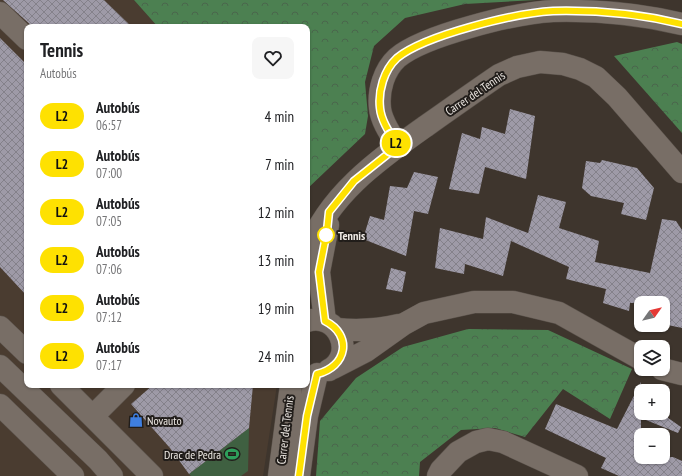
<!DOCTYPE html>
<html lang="es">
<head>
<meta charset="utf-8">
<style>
	:root { --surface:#fff; --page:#f6f6f6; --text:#202124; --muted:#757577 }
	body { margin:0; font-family:"PT Sans Narrow",sans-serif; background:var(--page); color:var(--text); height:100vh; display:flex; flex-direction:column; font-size:15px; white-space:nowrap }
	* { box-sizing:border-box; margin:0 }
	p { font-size:13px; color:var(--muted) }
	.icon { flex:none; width:22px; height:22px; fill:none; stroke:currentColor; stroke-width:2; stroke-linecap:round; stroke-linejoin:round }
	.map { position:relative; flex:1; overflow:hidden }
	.side { position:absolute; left:24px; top:24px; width:286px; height:364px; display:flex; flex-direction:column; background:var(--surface); border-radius:8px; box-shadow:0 1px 3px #0004 }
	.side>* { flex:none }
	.badge { padding:0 8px; border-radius:13px; font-size:14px; line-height:26px }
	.needle { width:26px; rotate:56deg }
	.buttons { position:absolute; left:634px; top:296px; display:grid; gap:8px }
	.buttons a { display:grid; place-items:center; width:36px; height:36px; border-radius:8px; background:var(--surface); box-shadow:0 1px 3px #0004; font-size:20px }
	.map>.badge { position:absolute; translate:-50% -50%; box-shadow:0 0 0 2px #fff }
	.round { display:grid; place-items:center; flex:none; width:42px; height:42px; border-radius:8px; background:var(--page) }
	.head { display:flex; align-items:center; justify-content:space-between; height:68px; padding:0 16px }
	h1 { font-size:19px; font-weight:700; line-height:30px }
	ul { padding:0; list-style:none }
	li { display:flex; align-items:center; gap:12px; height:48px; padding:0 16px }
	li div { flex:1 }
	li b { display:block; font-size:15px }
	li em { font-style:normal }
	li .badge { min-width:44px; font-weight:700; text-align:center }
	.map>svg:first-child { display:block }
</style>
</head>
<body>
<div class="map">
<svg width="682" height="476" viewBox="0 0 682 476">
	<defs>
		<pattern id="forest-crowns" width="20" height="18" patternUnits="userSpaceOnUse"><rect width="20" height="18" fill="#4c8051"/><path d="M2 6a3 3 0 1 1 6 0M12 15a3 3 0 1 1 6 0" fill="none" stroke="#4a664c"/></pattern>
		<pattern id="building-cross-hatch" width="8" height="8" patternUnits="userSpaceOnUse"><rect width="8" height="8" fill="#9e9aa7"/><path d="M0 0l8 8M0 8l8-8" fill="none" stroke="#84818a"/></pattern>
	</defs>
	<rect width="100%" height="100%" fill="#3e352d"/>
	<path fill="#4a3c30" d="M 0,0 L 134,0 L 158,27 L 27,27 L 27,385 L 277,385 L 263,476 L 0,476 Z"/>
	<path fill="url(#forest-crowns)" d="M 134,0 L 536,0 L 465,4 L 405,18 L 374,46 L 365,82 L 368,116 L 365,134 L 307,189 L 307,27 L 158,27 Z
		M 677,42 L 682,44 L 682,133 L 614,56 Z
		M 468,329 L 548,330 L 632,369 L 610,419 L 563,389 L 525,437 L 495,428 L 461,430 L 420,462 L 419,476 L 316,476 L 320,421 L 356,378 L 403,347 Z"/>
	<path fill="#3f6041" d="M 249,428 L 248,471 L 241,476 L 191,476 L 189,474 Z"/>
	<path fill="url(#building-cross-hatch)" d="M 3,0 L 104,0 L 132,27 L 33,27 Z
		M 0,38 L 27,65 L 27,296 L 0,267 Z
		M 510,109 L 535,116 L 526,179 L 485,167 L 479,194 L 449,189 L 462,133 L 480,139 L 482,127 L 505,134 Z
		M 602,160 L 637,168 L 654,188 L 646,220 L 621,214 L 624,203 L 591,196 L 582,188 L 586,161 L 600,163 Z
		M 414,172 L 438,177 L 428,214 L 414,211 L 406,256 L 363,239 L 370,216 L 384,220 L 390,186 L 407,188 Z
		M 538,195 L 566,202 L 559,228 L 599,241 L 595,262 L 650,273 L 662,219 L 676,221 L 682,230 L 682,328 L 663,324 L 663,303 L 630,303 L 629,311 L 603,303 L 606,289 L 566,279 L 569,267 L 511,241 L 503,276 L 465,264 L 464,274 L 435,268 L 440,228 L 483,239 L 486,217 L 528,233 Z
		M 391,268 L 406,272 L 402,292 L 386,289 Z
		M 641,382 L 641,413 L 661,413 L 681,427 L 678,433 L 641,418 L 641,457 L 673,457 L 682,461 L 682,476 L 619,476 L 601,468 L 606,458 L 545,429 L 556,404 L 617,429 Z
		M 153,385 L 253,385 L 249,428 L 189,474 L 170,448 L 131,404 Z"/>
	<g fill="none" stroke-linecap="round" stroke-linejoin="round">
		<defs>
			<path id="minor" d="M 0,13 L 27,39
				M 398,146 C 391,135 381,121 380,108 C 378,90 384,70 397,58 C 424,35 516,13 553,11 C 596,10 640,14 682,24
				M 307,252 C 328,195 378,160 426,126 C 450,109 474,92 499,75 L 517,67 L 540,62 L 563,64 L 580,69 L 596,77 L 617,97 L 682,172
				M 307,321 C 338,311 357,355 329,370
				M 325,321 L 319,272 L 328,225
				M 0,327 L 27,353
				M 337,329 C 358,331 378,330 399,325
				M 0,366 L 98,460 L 112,476
				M 333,368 L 366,351 L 404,324 L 424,313 L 474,302 L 513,302 L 559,313 L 641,359
				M 662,369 L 682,374
				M 61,385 L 152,476
				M 0,405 L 73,476
				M 93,416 L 124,385
				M 279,476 L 291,385
				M 299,476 L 307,416 L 317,374
				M 438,476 L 441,470 L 458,452 L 476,442 L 488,439 L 503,442 L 577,476"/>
		</defs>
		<use href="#minor" stroke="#5a524b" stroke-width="23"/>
		<use href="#minor" stroke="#786e66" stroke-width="22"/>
	</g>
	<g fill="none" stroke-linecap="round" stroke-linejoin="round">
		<defs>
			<path id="line" d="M 299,476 L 307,416 L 317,374 C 347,367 353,335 325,321 L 319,272 L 327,231 L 329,212 L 354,181 L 398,146 C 391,135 381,121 380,108 C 378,91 384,70 397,58 C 425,35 516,13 553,11 C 596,10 640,14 682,24"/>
		</defs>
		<use href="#line" stroke="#fff" stroke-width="9"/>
		<use href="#line" stroke="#fee101" stroke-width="6"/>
	</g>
	<defs>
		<symbol id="shop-bare" viewBox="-9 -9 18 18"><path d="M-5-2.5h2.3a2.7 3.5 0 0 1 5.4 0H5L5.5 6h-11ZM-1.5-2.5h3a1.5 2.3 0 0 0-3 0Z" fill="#3f7fe0" stroke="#211d1a" stroke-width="2.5" paint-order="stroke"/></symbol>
		<symbol id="stadium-bare" viewBox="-9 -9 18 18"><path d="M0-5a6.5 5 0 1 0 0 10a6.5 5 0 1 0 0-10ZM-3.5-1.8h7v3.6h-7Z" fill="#2e9e5b" stroke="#211d1a" stroke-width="2.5" paint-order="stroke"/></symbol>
	</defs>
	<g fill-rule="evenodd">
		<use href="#shop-bare" x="126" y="410" width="20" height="20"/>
		<use href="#stadium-bare" x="222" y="444" width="20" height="20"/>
	</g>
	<circle fill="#fff" stroke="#fee101" stroke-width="2" cx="326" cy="235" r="8"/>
	<g text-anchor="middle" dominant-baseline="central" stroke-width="4" stroke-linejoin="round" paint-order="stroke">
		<g font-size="12" fill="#efeae5" stroke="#211d1a">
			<text transform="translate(475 93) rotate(-34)">Carrer del Tennis</text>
			<text transform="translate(285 430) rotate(-83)">Carrer del Tennis</text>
		</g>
		<g font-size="12" font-weight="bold" fill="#efeae5" stroke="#211d1a" text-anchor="start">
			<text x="338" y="235">Tennis</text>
		</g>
		<g font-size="12" fill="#efeae5" stroke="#211d1a" text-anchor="start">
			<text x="147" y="420">Novauto</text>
			<text x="221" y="454" text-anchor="end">Drac de Pedra</text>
		</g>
	</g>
</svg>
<div class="buttons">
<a><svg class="needle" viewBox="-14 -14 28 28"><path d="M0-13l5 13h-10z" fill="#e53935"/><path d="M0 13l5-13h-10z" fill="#757577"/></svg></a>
<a><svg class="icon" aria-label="layers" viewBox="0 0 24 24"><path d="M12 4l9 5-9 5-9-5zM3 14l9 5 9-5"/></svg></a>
<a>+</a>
<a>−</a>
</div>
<b class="badge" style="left:396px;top:143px;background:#fee101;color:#111">L2</b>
<section class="side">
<div class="head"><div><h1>Tennis</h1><p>Autobús</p></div><a class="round"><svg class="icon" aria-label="heart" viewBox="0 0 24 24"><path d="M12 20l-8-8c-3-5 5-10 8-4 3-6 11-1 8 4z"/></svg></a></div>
<ul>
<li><span class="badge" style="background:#fee101;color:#111">L2</span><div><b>Autobús</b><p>06:57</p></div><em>4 min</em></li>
<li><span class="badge" style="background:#fee101;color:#111">L2</span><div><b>Autobús</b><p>07:00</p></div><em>7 min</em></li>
<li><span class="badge" style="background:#fee101;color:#111">L2</span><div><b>Autobús</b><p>07:05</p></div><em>12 min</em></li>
<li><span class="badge" style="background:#fee101;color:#111">L2</span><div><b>Autobús</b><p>07:06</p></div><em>13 min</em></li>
<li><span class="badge" style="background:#fee101;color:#111">L2</span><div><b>Autobús</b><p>07:12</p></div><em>19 min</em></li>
<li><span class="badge" style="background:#fee101;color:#111">L2</span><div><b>Autobús</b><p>07:17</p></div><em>24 min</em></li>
</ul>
</section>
</div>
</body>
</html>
